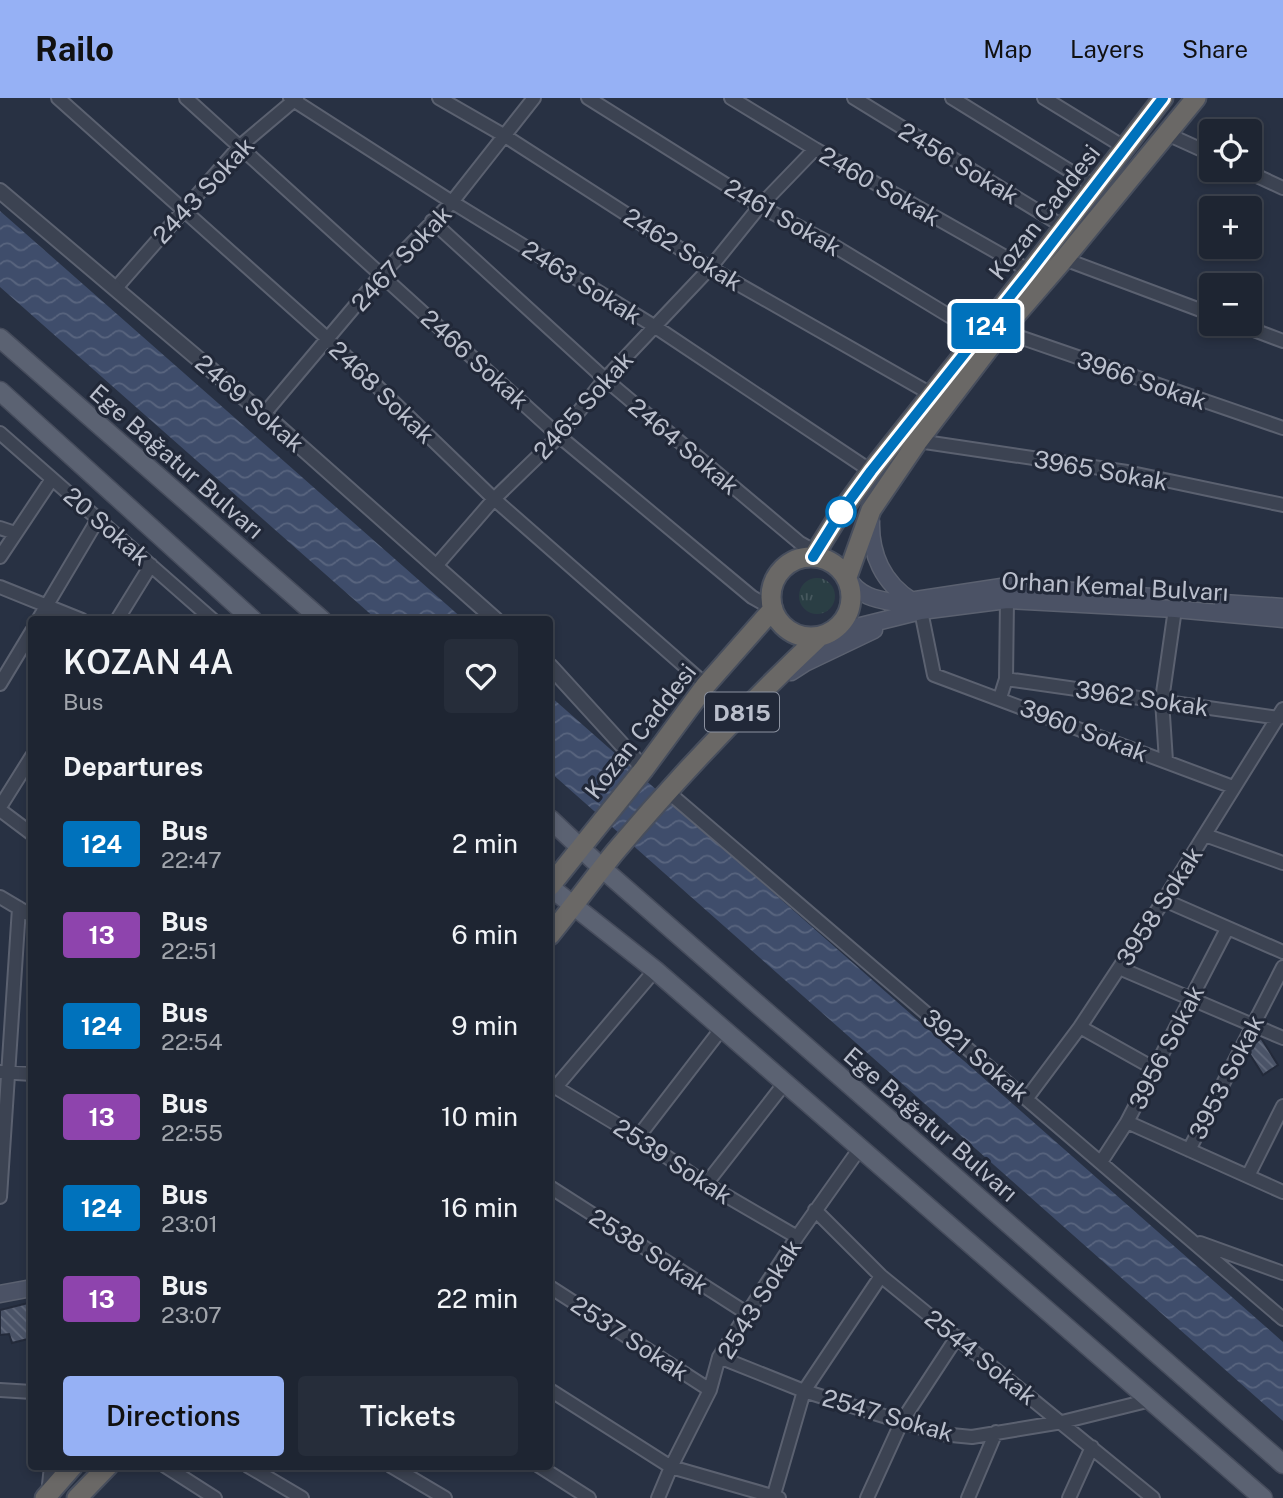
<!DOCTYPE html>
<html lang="en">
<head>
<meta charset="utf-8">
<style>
	:root { --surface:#1e2532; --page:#262d3a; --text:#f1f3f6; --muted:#a1a5ac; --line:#3c424d; --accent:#96b1f5 }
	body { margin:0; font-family:"Public Sans",sans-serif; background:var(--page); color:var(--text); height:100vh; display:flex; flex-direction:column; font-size:26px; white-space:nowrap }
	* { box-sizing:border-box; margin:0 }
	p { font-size:23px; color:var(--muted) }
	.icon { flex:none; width:38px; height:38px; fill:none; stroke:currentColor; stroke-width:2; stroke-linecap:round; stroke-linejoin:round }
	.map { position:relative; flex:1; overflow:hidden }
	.drawer { position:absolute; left:28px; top:518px; width:525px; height:854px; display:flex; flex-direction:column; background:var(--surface); border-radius:7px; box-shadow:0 4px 10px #0003,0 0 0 2px var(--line) }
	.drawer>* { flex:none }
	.badge { padding:0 14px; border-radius:5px; font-size:24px; line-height:46px }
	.controls { position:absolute; left:1199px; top:21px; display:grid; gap:14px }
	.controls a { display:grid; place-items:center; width:63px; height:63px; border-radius:7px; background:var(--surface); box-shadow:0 4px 10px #0003,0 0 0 2px var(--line); font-size:35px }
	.map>.badge { position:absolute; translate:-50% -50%; box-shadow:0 0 0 4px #fff }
	h2 { padding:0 35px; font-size:26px; line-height:63px }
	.round { display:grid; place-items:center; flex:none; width:74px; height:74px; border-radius:7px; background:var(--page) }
	.overview { display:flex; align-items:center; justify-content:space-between; height:119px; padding:0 35px }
	h1 { font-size:33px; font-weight:600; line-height:52px }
	.primary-button { display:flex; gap:14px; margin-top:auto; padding:14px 35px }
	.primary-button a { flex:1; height:80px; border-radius:7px; background:var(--accent); color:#111; font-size:28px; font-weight:600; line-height:80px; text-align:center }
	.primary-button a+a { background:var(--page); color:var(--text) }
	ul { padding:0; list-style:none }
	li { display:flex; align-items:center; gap:21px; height:91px; padding:0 35px }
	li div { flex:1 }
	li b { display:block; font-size:26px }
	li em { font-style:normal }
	li .badge { min-width:77px; font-weight:700; text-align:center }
	header { display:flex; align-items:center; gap:42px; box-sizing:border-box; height:98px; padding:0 35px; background:var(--accent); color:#111 }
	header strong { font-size:33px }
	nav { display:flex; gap:38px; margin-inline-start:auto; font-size:24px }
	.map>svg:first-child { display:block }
</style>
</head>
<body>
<header>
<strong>Railo</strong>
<nav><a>Map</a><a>Layers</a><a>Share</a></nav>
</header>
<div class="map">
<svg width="1283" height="1400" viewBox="0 0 1283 1400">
	<defs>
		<pattern id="grass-tufts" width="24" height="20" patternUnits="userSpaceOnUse" patternTransform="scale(1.75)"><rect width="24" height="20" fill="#2a3e44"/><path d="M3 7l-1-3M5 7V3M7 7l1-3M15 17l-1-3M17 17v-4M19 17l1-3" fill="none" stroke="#47585e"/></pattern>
		<pattern id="water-waves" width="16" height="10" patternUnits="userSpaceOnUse" patternTransform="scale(1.75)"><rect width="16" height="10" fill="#3f4d6b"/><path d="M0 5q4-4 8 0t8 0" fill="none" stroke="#59657f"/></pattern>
		<pattern id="building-back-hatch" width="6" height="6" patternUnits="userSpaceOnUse" patternTransform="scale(1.75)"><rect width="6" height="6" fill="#4a5367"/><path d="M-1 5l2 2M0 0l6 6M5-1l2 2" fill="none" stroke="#626a7c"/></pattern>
	</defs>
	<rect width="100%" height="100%" fill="#283143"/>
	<path fill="url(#grass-tufts)" d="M799 498a18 18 0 1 1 36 0a18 18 0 1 1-36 0Z"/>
	<path fill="url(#water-waves)" d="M 0,113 L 463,521 L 376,521 L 0,189 Z
		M 550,598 L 1283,1244 L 1283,1323 L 550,674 Z"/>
	<path fill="url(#building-back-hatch)" stroke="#232a3a" stroke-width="2" d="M 1261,940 L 1278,967 L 1263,977 L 1249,955 L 1254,946 Z
		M 32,1204 L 32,1240 L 12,1245 L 9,1236 L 0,1237 L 0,1212 Z"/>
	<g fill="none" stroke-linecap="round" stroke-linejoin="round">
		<defs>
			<path id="minor" d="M 58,0 L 328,241 L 494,401 L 706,587
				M 186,0 L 559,338 L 752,499 L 773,511
				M 290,0 L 452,104 L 654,228 L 871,373
				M 439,0 L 505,38 L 710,170 L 931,296
				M 588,0 L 760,108 L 831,146 L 979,236
				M 731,0 L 815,51 L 1030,173
				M 854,0 L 1064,129
				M 952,0 L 1096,89
				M 1044,0 L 1124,49
				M 1167,36 L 1211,56
				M 1244,72 L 1283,90
				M 432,123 L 605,281 L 800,445 L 816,454
				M 1064,161 L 1211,216
				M 116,190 L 240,48 L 297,0
				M 1238,226 L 1283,243
				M 1002,233 L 1283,330
				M 264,316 L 382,176 L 452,104 L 534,0
				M 0,335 L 213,522
				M 918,343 L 1127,374 L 1283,407
				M 0,430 L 15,435
				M 0,459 L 52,381
				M 435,469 L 494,401 L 559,338 L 605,281 L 710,170 L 760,108 L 815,51
				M 0,489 L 82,522
				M 921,513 L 934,577 L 1233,689
				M 38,522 L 98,421
				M 117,522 L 151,467
				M 1006,581 L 1279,620
				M 0,586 L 32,533
				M 1000,600 L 1006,581 L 1007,502
				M 1166,663 L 1162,602 L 1175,511
				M 668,694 L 1283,1221
				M 0,709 L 32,658
				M 0,712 L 32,736
				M 1205,737 L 1283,765
				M 0,799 L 32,818
				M 1164,802 L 1283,854
				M 1119,870 L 1283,940
				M 1080,929 L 1155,971
				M 0,974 L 32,976
				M 550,986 L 638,1039 L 706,1086 L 797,1139
				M 555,990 L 655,872
				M 1027,1000 L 1080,929 L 1164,802 L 1283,611
				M 1127,1024 L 1283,1094
				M 638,1039 L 722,930
				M 1189,1052 L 1283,869
				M 1101,1064 L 1127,1024 L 1227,831
				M 1248,1078 L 1283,1008
				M 706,1086 L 784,986
				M 550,1089 L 748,1216
				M 0,1099 L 19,810
				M 815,1112 L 881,1178 L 1153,1400
				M 1200,1145 L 1283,1175
				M 550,1189 L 710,1292
				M 719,1259 L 804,1293 L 941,1336 L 972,1339 L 1062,1324 L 1151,1302
				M 0,1292 L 32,1294
				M 550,1292 L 671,1369 L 779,1400
				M 165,1368 L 215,1400
				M 248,1368 L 302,1400
				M 391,1368 L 445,1400
				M 539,1368 L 589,1400
				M 48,1396 L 51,1368
				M 658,1400 L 671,1369 L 710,1292 L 719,1259 L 797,1139 L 860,1050
				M 773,1400 L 804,1293 L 881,1178
				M 867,1400 L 902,1323 L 957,1239
				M 968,1400 L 996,1334
				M 1069,1400 L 1092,1349"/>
			<path id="tertiary" d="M 0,93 L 274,325 L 496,522
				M 550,568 L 644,671"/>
			<path id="secondary" d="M 871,423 C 870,456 883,485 912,503
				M 847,479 C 859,498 874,501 896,505 L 1008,488 L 1152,499
				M 1223,505 L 1283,509
				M 820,538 L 921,513 L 1007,502 L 1175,511 L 1283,521
				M 791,574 L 805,565 L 874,532
				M 0,1196 L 32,1190"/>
			<path id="primary" d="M 0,240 L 322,522
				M 0,293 L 253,522
				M 550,721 L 603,771 L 1283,1366
				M 550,789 L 655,872 L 1263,1400"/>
			<path id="trunk" d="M 813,459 L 841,414 L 871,373 L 1030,173 L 1163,0
				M771 499a40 40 0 1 1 80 0a40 40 0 1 1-80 0Z
				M 847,479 L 871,412 L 918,343 L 1002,233 L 1064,161 L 1196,0
				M 550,788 L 644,671 L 706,587 L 773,511
				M 550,837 C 572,810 593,781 615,754 C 679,678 748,606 820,538
				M 45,1400 L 73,1368
				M 77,1400 L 108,1368"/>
		</defs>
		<use href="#minor" stroke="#5b6170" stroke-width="16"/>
		<use href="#tertiary" stroke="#5b6170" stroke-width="18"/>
		<use href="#secondary" stroke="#5b6170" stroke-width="19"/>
		<use href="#primary" stroke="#464c5c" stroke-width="21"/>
		<use href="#trunk" stroke="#474e5d" stroke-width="23"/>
		<use href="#minor" stroke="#3c4352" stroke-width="12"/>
		<use href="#tertiary" stroke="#3c4352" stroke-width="14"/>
		<use href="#secondary" stroke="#4b5265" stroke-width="16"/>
		<use href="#primary" stroke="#5b6272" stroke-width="18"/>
		<use href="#trunk" stroke="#6a6866" stroke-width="19"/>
	</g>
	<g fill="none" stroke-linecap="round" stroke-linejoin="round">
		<defs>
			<path id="line" d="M 813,459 L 841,414 L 871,373 L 1030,173 L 1163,0"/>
		</defs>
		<use href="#line" stroke="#fff" stroke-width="16"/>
		<use href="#line" stroke="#0072bc" stroke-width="10"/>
	</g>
	<circle fill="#fff" stroke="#0072bc" stroke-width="3.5" cx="841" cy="414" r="14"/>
	<g text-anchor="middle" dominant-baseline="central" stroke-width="6" stroke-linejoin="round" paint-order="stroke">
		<rect fill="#212838" stroke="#8c92a0" stroke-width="2" x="705" y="594.5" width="74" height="39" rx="5"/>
		<g font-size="23" font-weight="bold" fill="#babfcc">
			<text x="742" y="614">D815</text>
		</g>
		<g font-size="24" fill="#babfcc" stroke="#212838">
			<text transform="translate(959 65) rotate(31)">2456 Sokak</text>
			<text transform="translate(880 88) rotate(30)">2460 Sokak</text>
			<text transform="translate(203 92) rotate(-47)">2443 Sokak</text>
			<text transform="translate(1044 114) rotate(-52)">Kozan Caddesi</text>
			<text transform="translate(783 119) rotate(30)">2461 Sokak</text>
			<text transform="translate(683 151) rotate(32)">2462 Sokak</text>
			<text transform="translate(401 160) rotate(-47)">2467 Sokak</text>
			<text transform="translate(582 184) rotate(32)">2463 Sokak</text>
			<text transform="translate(475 261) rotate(42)">2466 Sokak</text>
			<text transform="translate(1142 282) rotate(19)">3966 Sokak</text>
			<text transform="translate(382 294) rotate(44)">2468 Sokak</text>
			<text transform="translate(250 305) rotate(41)">2469 Sokak</text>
			<text transform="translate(583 307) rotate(-48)">2465 Sokak</text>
			<text transform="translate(684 348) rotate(40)">2464 Sokak</text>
			<text transform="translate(177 363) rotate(41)">Ege Bağatur Bulvarı</text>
			<text transform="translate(1101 372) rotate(10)">3965 Sokak</text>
			<text transform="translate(107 428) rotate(41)">20 Sokak</text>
			<text transform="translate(1115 488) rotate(3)">Orhan Kemal Bulvarı</text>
			<text transform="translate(1142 600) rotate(8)">3962 Sokak</text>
			<text transform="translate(1084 632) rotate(21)">3960 Sokak</text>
			<text transform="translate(640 633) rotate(-52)">Kozan Caddesi</text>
			<text transform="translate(1159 808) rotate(-57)">3958 Sokak</text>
			<text transform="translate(1166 949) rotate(-63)">3956 Sokak</text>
			<text transform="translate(976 957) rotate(40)">3921 Sokak</text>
			<text transform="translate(1226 979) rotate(-63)">3953 Sokak</text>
			<text transform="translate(931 1026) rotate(41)">Ege Bağatur Bulvarı</text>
			<text transform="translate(673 1063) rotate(33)">2539 Sokak</text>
			<text transform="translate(649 1153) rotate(33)">2538 Sokak</text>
			<text transform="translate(759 1201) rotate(-58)">2543 Sokak</text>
			<text transform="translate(630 1240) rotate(33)">2537 Sokak</text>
			<text transform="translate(981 1259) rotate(39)">2544 Sokak</text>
			<text transform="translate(888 1317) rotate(16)">2547 Sokak</text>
		</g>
	</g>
</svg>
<div class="controls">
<a><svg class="icon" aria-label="locate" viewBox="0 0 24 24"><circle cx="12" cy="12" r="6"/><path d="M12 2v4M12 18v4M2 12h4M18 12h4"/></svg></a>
<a>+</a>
<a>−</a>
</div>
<b class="badge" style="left:986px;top:228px;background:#0072bc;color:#fff">124</b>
<section class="drawer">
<div class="overview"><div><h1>KOZAN 4A</h1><p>Bus</p></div><a class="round"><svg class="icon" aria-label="heart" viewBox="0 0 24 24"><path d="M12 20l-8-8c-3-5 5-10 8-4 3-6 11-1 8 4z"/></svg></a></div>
<h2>Departures</h2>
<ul>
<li><span class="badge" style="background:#0072bc;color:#fff">124</span><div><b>Bus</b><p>22:47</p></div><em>2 min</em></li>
<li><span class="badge" style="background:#8e44ad;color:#fff">13</span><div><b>Bus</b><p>22:51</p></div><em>6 min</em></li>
<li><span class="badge" style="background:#0072bc;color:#fff">124</span><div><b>Bus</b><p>22:54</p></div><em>9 min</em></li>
<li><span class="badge" style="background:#8e44ad;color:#fff">13</span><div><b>Bus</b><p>22:55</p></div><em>10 min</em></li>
<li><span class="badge" style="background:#0072bc;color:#fff">124</span><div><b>Bus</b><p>23:01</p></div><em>16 min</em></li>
<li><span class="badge" style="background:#8e44ad;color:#fff">13</span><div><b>Bus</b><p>23:07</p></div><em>22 min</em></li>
</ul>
<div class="primary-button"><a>Directions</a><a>Tickets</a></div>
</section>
</div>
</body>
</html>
